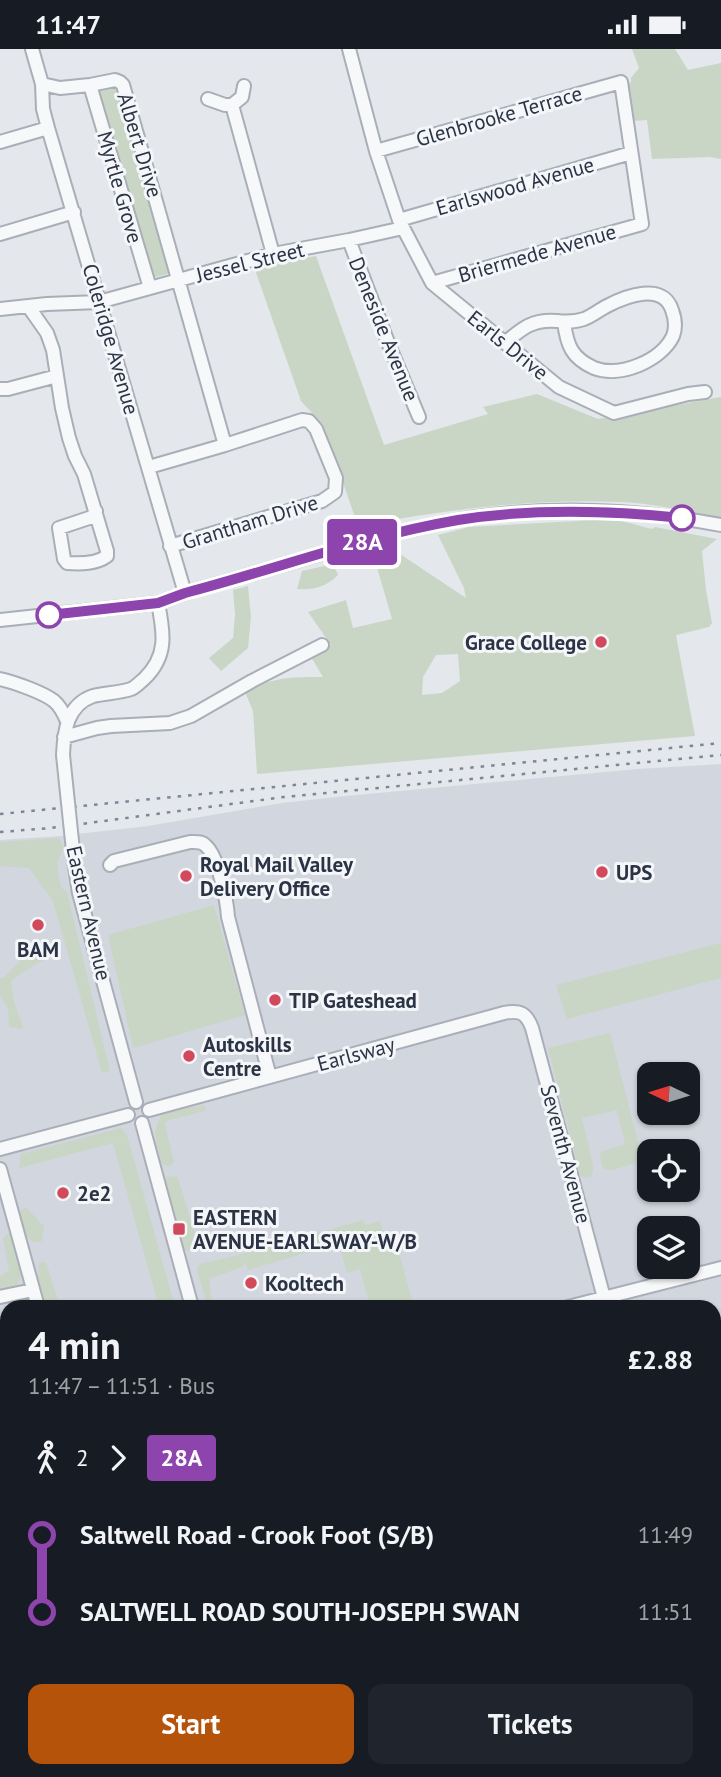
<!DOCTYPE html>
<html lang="en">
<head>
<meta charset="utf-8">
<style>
	:root { --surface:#171b24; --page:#20242c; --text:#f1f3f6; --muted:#9ea1a6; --accent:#b45309 }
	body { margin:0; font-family:"PT Sans",sans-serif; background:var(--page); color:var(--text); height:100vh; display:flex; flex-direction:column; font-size:26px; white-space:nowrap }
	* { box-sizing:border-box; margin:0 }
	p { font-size:23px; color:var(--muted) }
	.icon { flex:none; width:38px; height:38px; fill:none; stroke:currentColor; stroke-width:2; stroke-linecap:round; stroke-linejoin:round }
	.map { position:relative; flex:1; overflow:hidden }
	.sheet { position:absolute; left:0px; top:1251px; width:721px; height:478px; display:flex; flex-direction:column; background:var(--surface); border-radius:21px 21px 0 0; box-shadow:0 2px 5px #0004 }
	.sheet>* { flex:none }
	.badge { padding:0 14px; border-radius:5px; font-size:24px; line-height:46px }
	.needle { width:46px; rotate:274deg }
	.buttons { position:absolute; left:637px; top:1013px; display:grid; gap:14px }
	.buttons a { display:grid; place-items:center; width:63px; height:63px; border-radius:14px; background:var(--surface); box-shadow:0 2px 5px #0004; font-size:35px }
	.map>.badge { position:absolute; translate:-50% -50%; box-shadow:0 0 0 4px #fff }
	.legs { display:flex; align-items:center; gap:10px; height:77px; padding:0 28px; font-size:23px }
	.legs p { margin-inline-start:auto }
	.summary { display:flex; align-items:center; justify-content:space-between; height:119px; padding:0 28px }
	h1 { font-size:38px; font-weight:700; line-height:52px }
	.cta { display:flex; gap:14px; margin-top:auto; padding:14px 28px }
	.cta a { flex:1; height:80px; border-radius:14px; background:var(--accent); color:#fff; font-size:28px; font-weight:700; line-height:80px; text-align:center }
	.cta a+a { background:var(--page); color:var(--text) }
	ul { padding:0 28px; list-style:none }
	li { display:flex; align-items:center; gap:24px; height:77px; font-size:26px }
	li i { display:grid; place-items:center; width:10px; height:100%; margin:0 9px; background:currentColor }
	li i::after { content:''; width:18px; height:18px; margin:-9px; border:5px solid; border-radius:50%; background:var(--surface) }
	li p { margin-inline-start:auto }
	li:first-child i { background:linear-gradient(#0000 50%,currentColor 0) }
	li:last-child i { background:linear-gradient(currentColor 50%,#0000 0) }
	.status { display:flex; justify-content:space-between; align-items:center; height:49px; padding:0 35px; background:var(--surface); direction:ltr }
	.status svg { height:19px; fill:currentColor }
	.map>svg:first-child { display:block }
</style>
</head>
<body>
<div class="status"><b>11:47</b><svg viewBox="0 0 49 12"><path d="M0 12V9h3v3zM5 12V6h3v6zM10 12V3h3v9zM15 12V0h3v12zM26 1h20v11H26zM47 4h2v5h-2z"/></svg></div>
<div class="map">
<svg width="721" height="1728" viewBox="0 0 721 1728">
	<rect width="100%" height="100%" fill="#e4e7ec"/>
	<path fill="#d2d6de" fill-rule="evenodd" d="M 721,715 L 721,1728 L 0,1728 L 0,791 L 60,787 L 148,777 L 282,754 L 346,747 L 638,720 ZM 649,1026 L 688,1026 L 688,1064 L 649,1064 ZM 649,1102 L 688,1102 L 688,1141 L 649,1141 ZM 649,1180 L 688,1180 L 688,1218 L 649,1218 ZM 7,1258 L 714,1258 L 714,1722 L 7,1722 Z"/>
	<path fill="#c9d6c5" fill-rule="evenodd" d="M 632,0 L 675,0 L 688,21 L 721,14 L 721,110 L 709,108 L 652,110 L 647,71 L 633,72 L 628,35 L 631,33 L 631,29 L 639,19 Z
		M 104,38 L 112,38 L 122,43 L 173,224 L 151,229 L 97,44 Z
		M 316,207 L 384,396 L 488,365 L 483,358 L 537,345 L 598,370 L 721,348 L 721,468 C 689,463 652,454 620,453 C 533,449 444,461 358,477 L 323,376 L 301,352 L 254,218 Z
		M 614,470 L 652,480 L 655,478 L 717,490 L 702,502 L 706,541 L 712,574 L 709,578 L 676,586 L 695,687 L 257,725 L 253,662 L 245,643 C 272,628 292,628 323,628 L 311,608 L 331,596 L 308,563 L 346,551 L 353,579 L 392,570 L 372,501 L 391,499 L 466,549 L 464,539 L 438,486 L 469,478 ZM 458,605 L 460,632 L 442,644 L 422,646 L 423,628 L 436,606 Z
		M 333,515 L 338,526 C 326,538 314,541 297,540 L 302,522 Z
		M 248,537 L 251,568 L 248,599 L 221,622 L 209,609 L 233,589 L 235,565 L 233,541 Z
		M 59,789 C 67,801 61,801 58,812 C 56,819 60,831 61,838 L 67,843 L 110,1022 L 102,1024 L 53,852 L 29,819 L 0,817 L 0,793 Z
		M 214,856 L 245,966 L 133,999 L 108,886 Z
		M 59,890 L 62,900 L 28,920 L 11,932 L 15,956 L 23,978 L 21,980 L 9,978 L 8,960 L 0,947 L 0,929 L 3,929 L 23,909 Z
		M 721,894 L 721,929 L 567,970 L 556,936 Z
		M 610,984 L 643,1112 L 612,1121 L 603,1120 L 600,1107 L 601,1103 L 625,1095 L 617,1061 L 582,1069 L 593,1116 L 593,1122 L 591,1128 L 585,1129 L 580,1126 L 548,999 Z
		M 203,1056 L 206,1059 L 204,1062 L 166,1072 L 165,1075 L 174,1113 L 170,1117 L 162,1115 C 156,1093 150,1084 163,1064 Z
		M 121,1079 L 127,1086 L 175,1258 L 159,1258 L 113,1094 L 19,1119 L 21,1105 Z
		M 167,1127 L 177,1128 L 179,1132 L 198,1195 L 194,1200 L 189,1202 L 183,1199 L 165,1134 Z
		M 26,1158 L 44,1178 L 42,1192 L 33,1193 L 26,1187 L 19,1162 Z
		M 363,1171 L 365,1176 L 380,1172 L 384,1185 L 393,1182 L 414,1258 L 370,1258 L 360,1220 L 347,1224 L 339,1194 L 248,1221 L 245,1213 L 242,1218 L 209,1230 L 212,1249 L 206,1253 L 197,1220 L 200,1215 L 243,1205 Z
		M 9,1184 L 15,1191 L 23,1223 L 16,1238 L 0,1241 L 0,1227 L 9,1221 L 3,1189 Z
		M 40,1213 L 46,1213 L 60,1258 L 47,1258 L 44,1256 L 37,1229 Z
		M 191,1722 L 303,1722 L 281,1728 L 192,1728 Z"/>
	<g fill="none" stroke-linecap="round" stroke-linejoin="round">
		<path stroke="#9fb4cc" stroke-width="14" d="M 0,1370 L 7,1372"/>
		<defs>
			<path id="minor" d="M 32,0 L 42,35 L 60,39 L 90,36 L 115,31 L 120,33 L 123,36 L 225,396
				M 349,0 L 376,102 L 399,171 L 432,234 L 559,338 L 614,364 L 688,345 L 705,343
				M 42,35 L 43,60 L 48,79 L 185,544
				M 90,36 L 150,239
				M 208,50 L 225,56 L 232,56 L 242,48 L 244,37
				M 232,56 L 273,205
				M 0,93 L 48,79
				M 376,102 L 621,33 L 642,175 L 432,234
				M 399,171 L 631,104
				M 0,185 L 74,163
				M 349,191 L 389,296 L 419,368
				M 28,257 L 47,284 L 53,301 L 62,359 L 69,389 L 75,407 L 84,425 L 107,502 L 107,507 C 96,515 81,515 67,514 L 64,510 L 59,479 L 92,468 L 96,462
				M 0,260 L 47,255 L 99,253 L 273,205 L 349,191 L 403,179
				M 505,294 C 522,279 533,270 557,272 C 566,273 575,273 584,270 C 592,267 599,261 607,257 C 626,247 663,233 672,261 C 675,269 676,279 673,287 C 661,312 620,329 594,319 C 572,309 567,297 564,273
				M 0,340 L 8,340 L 57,327
				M 149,418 L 225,396 L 302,371 L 309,372 L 316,380 L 336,429 L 335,443 L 322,452 L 170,497
				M 0,571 L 158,554 L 185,544 C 275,520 364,488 457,471 C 544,456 634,460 721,476
				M 0,630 C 14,633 44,644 54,652 C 60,657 64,665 67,672
				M 64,688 L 97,679 L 111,677 L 170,674 L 191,667 L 252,632 L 322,596
				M 63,706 C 64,682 67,656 93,647 C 105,644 119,644 131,640 C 136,638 140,633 144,630 C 168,607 164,584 158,554
				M 74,811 L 79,844 L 136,1053
				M 110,816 L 114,812 L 190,793 C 196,793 202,792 206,797 C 218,807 227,852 228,868 L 270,1028
				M 149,1061 L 504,964 C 519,961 526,963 532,979 L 604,1249
				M 142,1074 L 192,1258
				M 0,1100 L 128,1066
				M 0,1120 L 38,1258
				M 0,1248 L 33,1241
				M 568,1258 L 721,1219
				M 714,1356 L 721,1354
				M 714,1377 L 721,1375
				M 0,1388 L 7,1390
				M 0,1550 L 7,1548
				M 0,1568 L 7,1566
				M 179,1722 L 181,1728
				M 450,1722 L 451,1728
				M 311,1728 L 334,1722"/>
		</defs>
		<use href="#minor" stroke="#a9aeb7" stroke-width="16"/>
		<use href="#minor" stroke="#f7f8fa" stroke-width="12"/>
		<path stroke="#7d8696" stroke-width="2.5" stroke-dasharray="3.5 7" stroke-linecap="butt" d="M 0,765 L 721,694
			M 0,783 L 51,779 L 284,748 L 721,706"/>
		<defs>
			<path id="minor-bridge" d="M 63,706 L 74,811"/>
		</defs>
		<use href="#minor-bridge" stroke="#a9aeb7" stroke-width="16" stroke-linecap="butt"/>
		<use href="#minor-bridge" stroke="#f7f8fa" stroke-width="12"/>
	</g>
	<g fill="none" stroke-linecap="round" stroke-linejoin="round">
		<defs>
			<path id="line-1" d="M 49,566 L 158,554 L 185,544 C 276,520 365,487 458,471 C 533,459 607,461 682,469"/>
		</defs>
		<use href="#line-1" stroke="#fff" stroke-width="16"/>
		<use href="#line-1" stroke="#8e44ad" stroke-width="10"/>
	</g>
	<g fill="#fff" stroke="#8e44ad" stroke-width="3.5">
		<circle cx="682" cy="469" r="12"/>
		<circle cx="49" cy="566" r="12"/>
	</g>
	<g fill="#d1495b" stroke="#f4f6f9" stroke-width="2.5">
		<circle cx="601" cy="593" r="7"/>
		<circle cx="602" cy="823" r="7"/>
		<circle cx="186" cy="827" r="7"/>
		<circle cx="38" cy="876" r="7"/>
		<circle cx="275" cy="951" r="7"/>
		<circle cx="189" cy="1007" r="7"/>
		<circle cx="63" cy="1144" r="7"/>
		<rect x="172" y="1173" width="14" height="14" rx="3.5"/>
		<circle cx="251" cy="1234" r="7"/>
	</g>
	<g text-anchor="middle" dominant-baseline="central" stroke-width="6" stroke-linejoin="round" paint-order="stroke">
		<g font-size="21" fill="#2b3445" stroke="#f4f6f9">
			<text transform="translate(499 67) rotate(-16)">Glenbrooke Terrace</text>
			<text transform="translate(140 96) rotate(73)">Albert Drive</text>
			<text transform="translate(515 137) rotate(-16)">Earlswood Avenue</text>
			<text transform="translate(120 138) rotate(74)">Myrtle Grove</text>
			<text transform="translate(537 204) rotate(-16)">Briermede Avenue</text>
			<text transform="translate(250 213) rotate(-14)">Jessel Street</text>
			<text transform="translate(384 280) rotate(68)">Deneside Avenue</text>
			<text transform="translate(111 290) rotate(74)">Coleridge Avenue</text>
			<text transform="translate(508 296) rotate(39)">Earls Drive</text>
			<text transform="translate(250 473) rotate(-17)">Grantham Drive</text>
			<text transform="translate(89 864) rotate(77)">Eastern Avenue</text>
			<text transform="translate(356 1005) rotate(-15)">Earlsway</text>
			<text transform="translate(566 1105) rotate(75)">Seventh Avenue</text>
		</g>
		<g font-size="21" font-weight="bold" fill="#2b3445" stroke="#f4f6f9" text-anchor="start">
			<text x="587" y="593" text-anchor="end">Grace College</text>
			<text x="200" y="815">Royal Mail Valley<tspan x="200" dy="24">Delivery Office</tspan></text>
			<text x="616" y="823">UPS</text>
			<text x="38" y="900" text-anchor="middle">BAM</text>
			<text x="289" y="951">TIP Gateshead</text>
			<text x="203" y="995">Autoskills<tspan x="203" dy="24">Centre</tspan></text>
			<text x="77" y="1144">2e2</text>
			<text x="193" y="1168">EASTERN<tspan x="193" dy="24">AVENUE-EARLSWAY-W/B</tspan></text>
			<text x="265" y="1234">Kooltech</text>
		</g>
	</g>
</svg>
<div class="buttons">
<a><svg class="needle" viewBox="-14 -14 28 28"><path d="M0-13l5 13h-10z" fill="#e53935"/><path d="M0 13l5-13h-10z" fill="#9ea1a6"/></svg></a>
<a><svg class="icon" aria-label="locate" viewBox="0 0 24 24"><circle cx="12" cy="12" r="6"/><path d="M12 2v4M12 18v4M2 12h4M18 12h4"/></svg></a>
<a><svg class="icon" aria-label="layers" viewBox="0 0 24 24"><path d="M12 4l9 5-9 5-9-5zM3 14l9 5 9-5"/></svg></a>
</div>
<b class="badge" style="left:362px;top:493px;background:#8e44ad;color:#fff">28A</b>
<section class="sheet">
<div class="summary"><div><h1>4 min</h1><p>11:47 – 11:51 · Bus</p></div><b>£2.88</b></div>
<div class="legs"><svg class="icon" aria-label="walk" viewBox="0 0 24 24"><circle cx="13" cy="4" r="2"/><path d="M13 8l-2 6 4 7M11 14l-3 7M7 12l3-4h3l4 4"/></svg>2<svg class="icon" aria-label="forward" viewBox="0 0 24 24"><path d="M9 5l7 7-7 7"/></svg><b class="badge" style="background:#8e44ad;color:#fff">28A</b></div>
<ul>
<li><i style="color:#8e44ad"></i><b>Saltwell Road - Crook Foot (S/B)</b><p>11:49</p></li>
<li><i style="color:#8e44ad"></i><b>SALTWELL ROAD SOUTH-JOSEPH SWAN</b><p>11:51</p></li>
</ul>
<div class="cta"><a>Start</a><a>Tickets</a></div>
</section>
</div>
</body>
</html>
